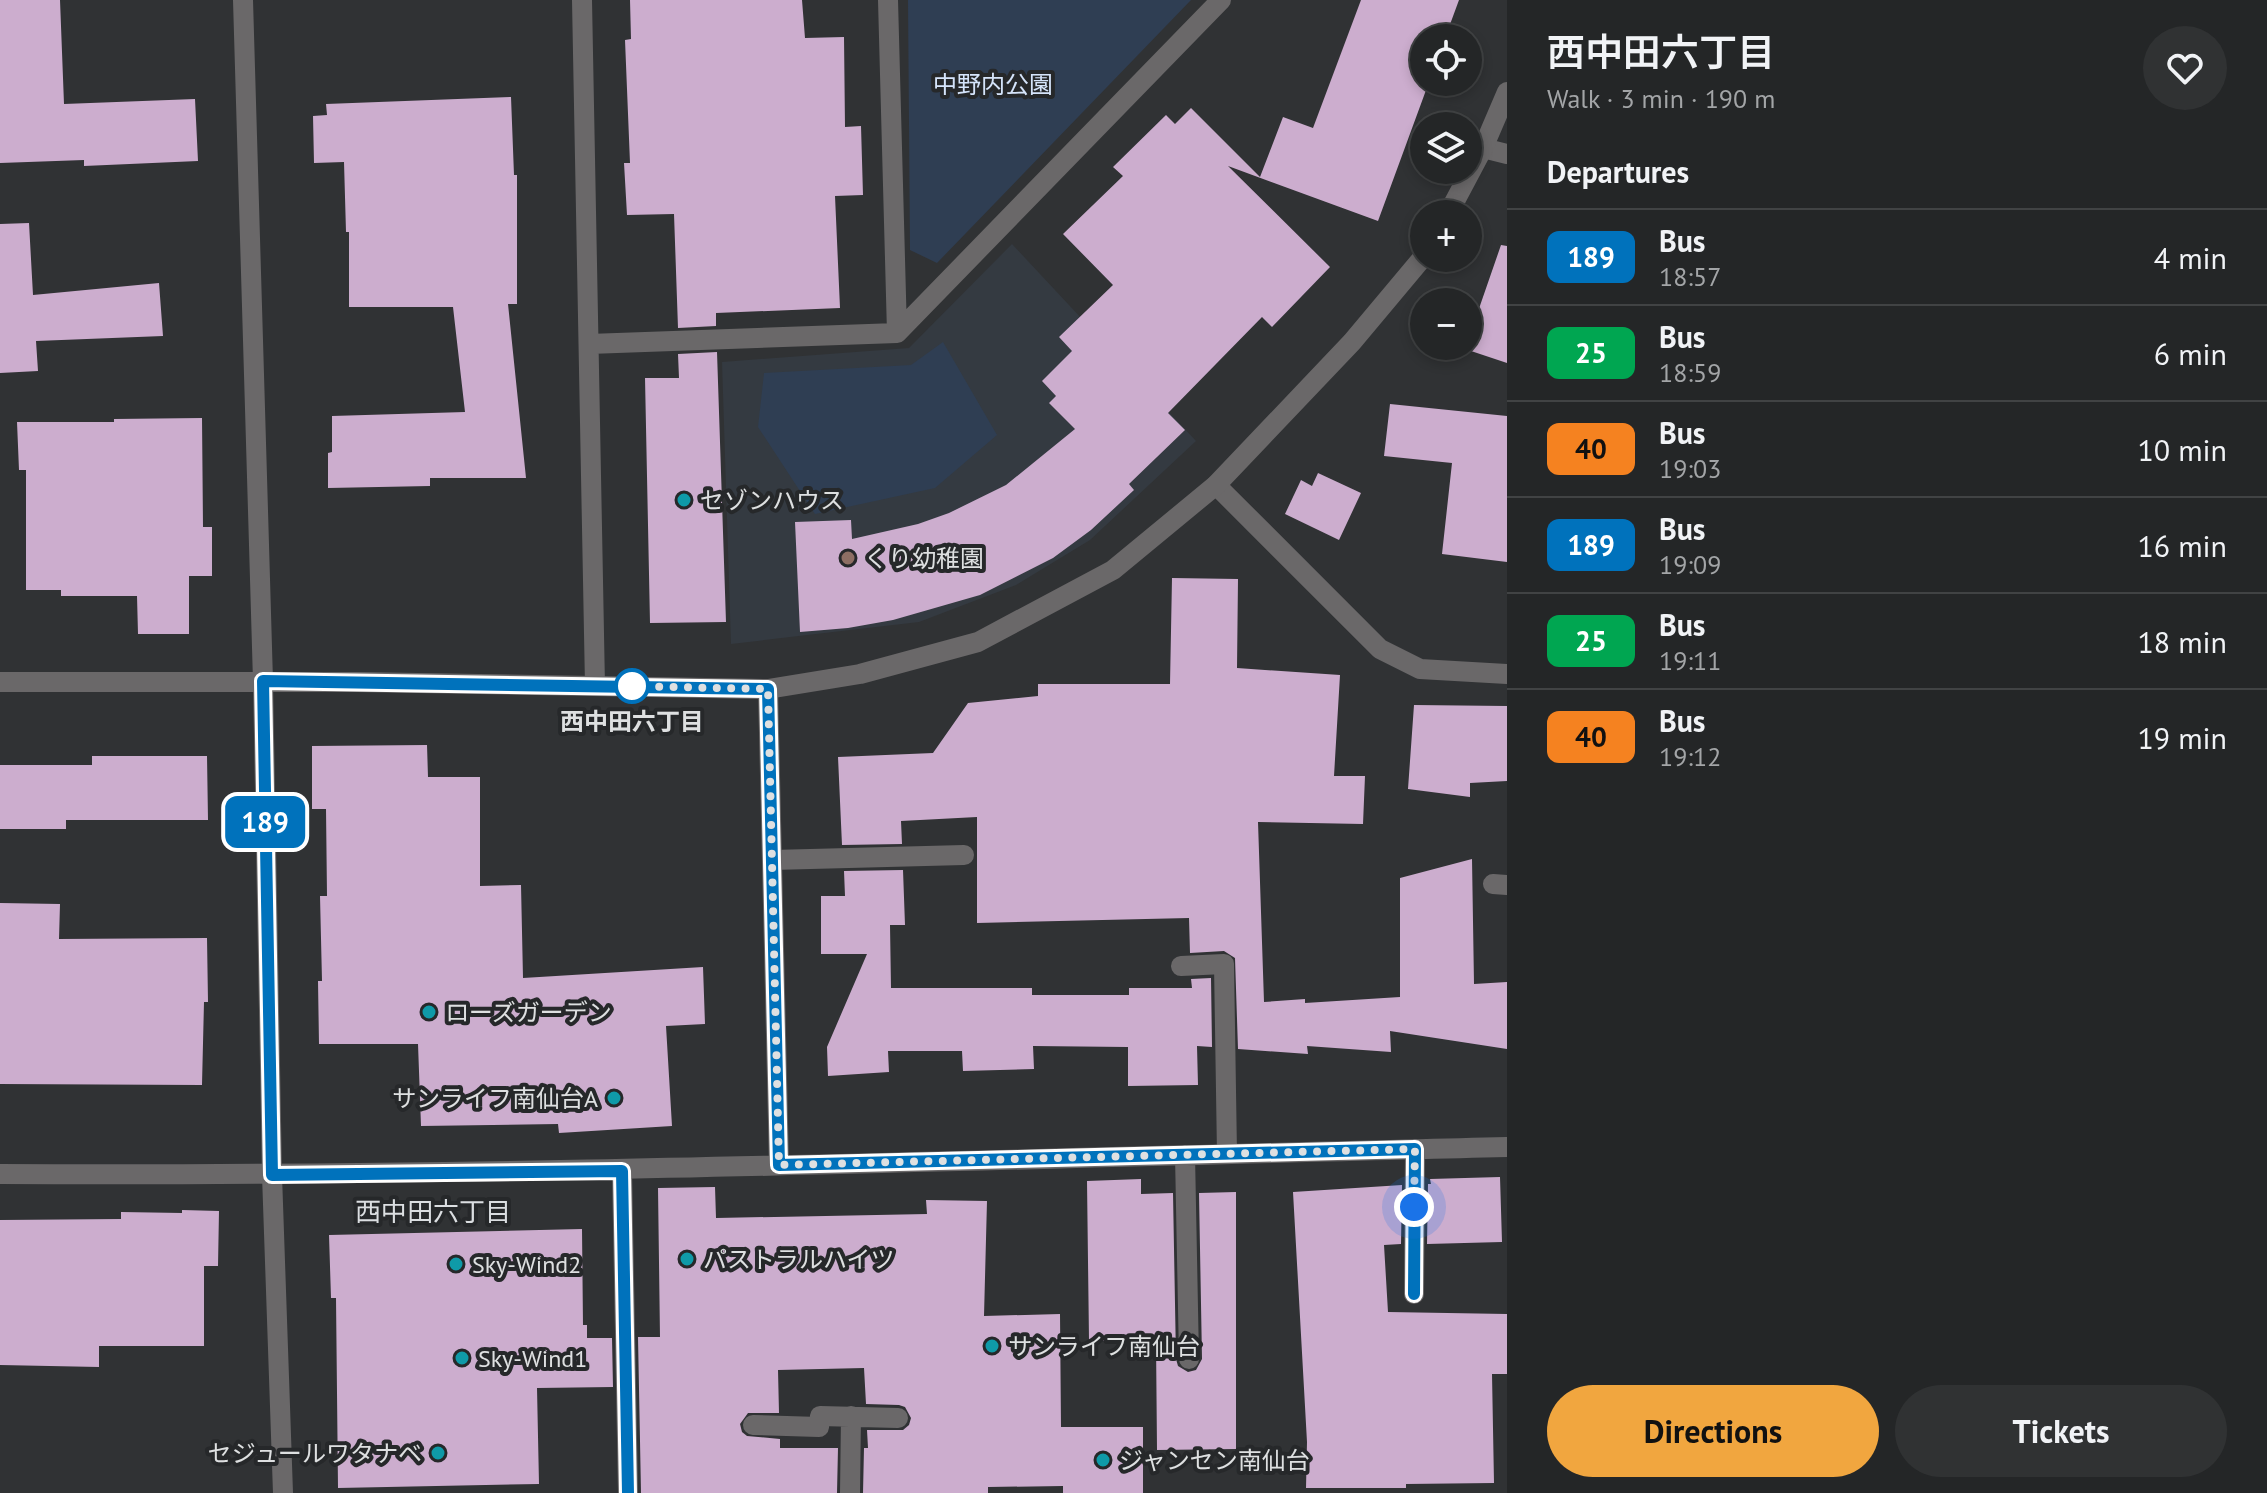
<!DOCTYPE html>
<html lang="en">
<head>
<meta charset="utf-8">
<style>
	:root { --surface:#242627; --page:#303233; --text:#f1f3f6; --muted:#a3a5a7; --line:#414344; --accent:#f1a63f }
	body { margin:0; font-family:"PT Sans","Noto Sans JP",sans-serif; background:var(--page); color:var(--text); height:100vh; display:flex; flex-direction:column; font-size:30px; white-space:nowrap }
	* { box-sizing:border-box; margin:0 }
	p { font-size:26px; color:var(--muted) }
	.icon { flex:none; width:44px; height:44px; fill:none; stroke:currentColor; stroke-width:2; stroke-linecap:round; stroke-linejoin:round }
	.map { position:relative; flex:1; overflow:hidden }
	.details { display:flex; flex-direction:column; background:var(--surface); width:760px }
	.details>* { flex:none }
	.badge { padding:0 16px; border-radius:12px; font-size:28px; line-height:52px }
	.buttons { position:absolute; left:1410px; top:24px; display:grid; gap:16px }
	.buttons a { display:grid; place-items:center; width:72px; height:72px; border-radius:50%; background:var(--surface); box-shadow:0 4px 12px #0003,0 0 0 2px var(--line); font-size:40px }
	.you { position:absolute; width:40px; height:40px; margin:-20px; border:6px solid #fff; border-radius:50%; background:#1a73e8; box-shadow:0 0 0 12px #1a73e833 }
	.map>.badge { position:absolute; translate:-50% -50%; box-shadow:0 0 0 4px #fff }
	h2 { padding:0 40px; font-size:30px; line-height:72px }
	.round { display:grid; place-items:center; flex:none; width:84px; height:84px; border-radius:42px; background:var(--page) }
	.head { display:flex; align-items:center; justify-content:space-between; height:136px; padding:0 40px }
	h1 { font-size:38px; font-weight:600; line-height:60px }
	.primary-button { display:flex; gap:16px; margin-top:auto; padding:16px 40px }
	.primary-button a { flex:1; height:92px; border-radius:48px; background:var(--accent); color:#111; font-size:32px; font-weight:600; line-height:92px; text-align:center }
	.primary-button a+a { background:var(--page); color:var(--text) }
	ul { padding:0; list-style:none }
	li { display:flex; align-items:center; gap:24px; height:96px; padding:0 40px; border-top:2px solid var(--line) }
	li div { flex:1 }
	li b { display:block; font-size:30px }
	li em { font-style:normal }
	li .badge { min-width:88px; font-weight:700; text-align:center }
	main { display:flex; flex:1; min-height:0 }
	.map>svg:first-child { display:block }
</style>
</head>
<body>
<main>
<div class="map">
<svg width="1507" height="1493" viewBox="0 0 1507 1493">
	<rect width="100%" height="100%" fill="#303234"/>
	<path fill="#343a41" d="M 1012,244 L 1196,441 L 1090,540 L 1016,585 L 919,622 L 731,644 L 722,362 L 909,348 Z"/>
	<path fill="#2f3e53" d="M 908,0 L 1191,0 L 937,263 L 910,250 Z
		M 943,342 L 997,435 L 935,488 L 815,514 L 758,427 L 764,373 L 911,365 Z"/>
	<path fill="#ccadce" d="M 0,0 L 60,0 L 64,104 L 195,99 L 198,161 L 84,166 L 84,160 L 0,163 Z
		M 630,0 L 802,0 L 805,38 L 844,37 L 845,127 L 861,126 L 863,195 L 835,196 L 840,308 L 716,313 L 716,326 L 678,328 L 674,214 L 627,215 L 624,163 L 630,163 L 625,40 L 631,39 Z
		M 1361,0 L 1459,0 L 1445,38 L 1424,38 L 1424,82 L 1429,82 L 1378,221 L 1228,166 L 1330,267 L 1272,327 L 1262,317 L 1168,413 L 1185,430 L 1129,484 L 1134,490 L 1091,530 L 1053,558 L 980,595 L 893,620 L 848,628 L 800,632 L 795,522 L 851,520 L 852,539 L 918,524 L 949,513 L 1006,485 L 1075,429 L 1049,403 L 1056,396 L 1042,381 L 1072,351 L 1059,337 L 1113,285 L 1063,234 L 1123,176 L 1113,167 L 1166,115 L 1175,124 L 1191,108 L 1260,177 L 1283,117 L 1313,128 Z
		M 511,97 L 514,175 L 517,175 L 517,304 L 508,304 L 526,478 L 430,478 L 430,486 L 328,488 L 328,453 L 332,452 L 332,416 L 465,412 L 453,307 L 349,307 L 349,232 L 346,232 L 344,162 L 314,163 L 313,116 L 327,115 L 326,104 Z
		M 29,223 L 33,295 L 159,283 L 163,336 L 36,341 L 38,371 L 0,373 L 0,224 Z
		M 1501,245 L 1507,246 L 1507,363 L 1465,349 Z
		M 717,352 L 726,622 L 650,623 L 645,378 L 679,378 L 678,354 Z
		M 1390,404 L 1507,416 L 1507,562 L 1442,554 L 1452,463 L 1384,456 Z
		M 202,418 L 203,527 L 212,527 L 212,576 L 189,576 L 189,634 L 138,634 L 137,596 L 61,596 L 61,590 L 26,590 L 26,470 L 19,470 L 17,422 L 114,422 L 114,419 Z
		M 1318,473 L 1361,493 L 1339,540 L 1285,514 L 1301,480 L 1312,486 Z
		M 1172,578 L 1238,579 L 1237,668 L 1340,675 L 1334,776 L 1365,776 L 1363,824 L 1258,822 L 1264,1002 L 1305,999 L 1305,1003 L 1400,997 L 1400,878 L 1472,859 L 1474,984 L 1507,982 L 1507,1049 L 1390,1031 L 1391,1052 L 1307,1046 L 1308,1054 L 1238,1049 L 1235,958 L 1224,951 L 1190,953 L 1189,918 L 977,923 L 977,817 L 901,821 L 902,844 L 842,845 L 838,757 L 933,753 L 968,703 L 1038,696 L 1038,684 L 1170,684 Z
		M 1414,705 L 1507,706 L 1507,781 L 1470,783 L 1470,797 L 1408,789 Z
		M 427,745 L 428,777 L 480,777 L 480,886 L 521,885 L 523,978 L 703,967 L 705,1024 L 666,1026 L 672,1126 L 559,1133 L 558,1124 L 421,1126 L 418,1044 L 319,1044 L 318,981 L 322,981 L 320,896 L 327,896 L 326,809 L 312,809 L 312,746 Z
		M 92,756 L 207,756 L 208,820 L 66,820 L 66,829 L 0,829 L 0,765 L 92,765 Z
		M 903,870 L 905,925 L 890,925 L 891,988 L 1032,988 L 1032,995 L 1129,995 L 1129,988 L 1192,988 L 1191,979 L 1211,978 L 1212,1047 L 1197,1046 L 1198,1085 L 1128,1086 L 1128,1047 L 1033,1046 L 1034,1069 L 963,1071 L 962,1051 L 888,1051 L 889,1072 L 828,1076 L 827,1047 L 867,954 L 821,954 L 821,896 L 845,896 L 844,871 Z
		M 0,903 L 60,904 L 59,939 L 207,938 L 208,1002 L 204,1002 L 202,1085 L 0,1084 Z
		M 1500,1177 L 1502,1242 L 1427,1244 L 1428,1184 L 1431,1184 L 1430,1179 Z
		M 1141,1179 L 1141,1194 L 1173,1193 L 1176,1359 L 1178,1366 L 1188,1372 L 1196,1370 L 1202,1359 L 1199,1193 L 1236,1192 L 1236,1449 L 1157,1450 L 1156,1341 L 1089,1341 L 1087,1181 Z
		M 1402,1185 L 1401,1244 L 1384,1245 L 1388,1312 L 1507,1314 L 1507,1374 L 1492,1374 L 1494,1483 L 1406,1484 L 1406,1488 L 1306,1488 L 1307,1442 L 1293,1192 Z
		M 715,1187 L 716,1218 L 927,1214 L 926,1200 L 987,1201 L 984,1316 L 1060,1314 L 1061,1427 L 1143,1427 L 1143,1493 L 1063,1493 L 1063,1486 L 988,1487 L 988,1493 L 863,1493 L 864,1448 L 868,1448 L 867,1430 L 903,1430 L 909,1425 L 911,1418 L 905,1407 L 899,1405 L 866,1404 L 864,1368 L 778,1370 L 779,1413 L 748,1413 L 740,1424 L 742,1432 L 747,1436 L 780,1439 L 780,1448 L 838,1448 L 837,1493 L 641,1493 L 638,1337 L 660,1337 L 658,1188 Z
		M 182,1210 L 219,1211 L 218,1266 L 204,1266 L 204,1346 L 99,1346 L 99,1367 L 0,1365 L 0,1220 L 121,1219 L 121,1212 L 182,1213 Z
		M 582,1229 L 583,1325 L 587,1325 L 587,1338 L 612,1338 L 613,1387 L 537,1388 L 539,1484 L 338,1488 L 336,1298 L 331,1298 L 329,1235 Z"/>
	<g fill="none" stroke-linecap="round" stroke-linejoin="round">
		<path stroke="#6a6869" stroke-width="20" d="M 753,1425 L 819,1427 L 820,1416 L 898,1418
			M 850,1493 L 851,1416"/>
		<path stroke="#6a6869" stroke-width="20" d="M 582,0 L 595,686
			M 888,0 L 897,333
			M 1483,148 L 1507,154
			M 589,344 L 897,333 L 1221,0
			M 1216,485 L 1380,649 L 1420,669 L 1507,674
			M 768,689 L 779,1165
			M 772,860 L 964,855
			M 1493,884 L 1507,885
			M 1181,966 L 1224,964 L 1227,1154
			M 1185,1155 L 1189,1359
			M 622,1171 L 628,1493
			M 0,1174 C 503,1177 1005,1159 1507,1147
			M 1414,1294 L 1415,1149"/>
		<path stroke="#6a6869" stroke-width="20" d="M 243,0 L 263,681 L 272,1175 L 283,1493
			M 1448,214 L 1483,148 L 1507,92
			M 0,682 L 357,682 L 768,689 L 860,674 L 978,642 L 1113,570 L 1216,485 L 1352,342 L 1424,256"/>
	</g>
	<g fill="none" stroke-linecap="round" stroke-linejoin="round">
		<defs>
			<path id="line" d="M 628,1493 L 622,1171 L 272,1175 L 263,681 L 768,689 L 779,1165 L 1415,1149 L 1414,1294"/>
		</defs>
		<use href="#line" stroke="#fff" stroke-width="18"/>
		<use href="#line" stroke="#0072bc" stroke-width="12"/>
		<path stroke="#dee0e1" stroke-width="8" stroke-dasharray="0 14.4" d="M 632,686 L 624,686 L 768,689 L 779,1165 L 1415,1149 L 1414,1207"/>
	</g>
	<g fill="#0f9aa8" stroke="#26282a" stroke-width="3">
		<circle cx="684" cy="500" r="8"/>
		<circle cx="429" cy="1012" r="8"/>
		<circle cx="614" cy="1098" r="8"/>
		<circle cx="687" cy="1259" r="8"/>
		<circle cx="456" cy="1264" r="8"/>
		<circle cx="992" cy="1346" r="8"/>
		<circle cx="462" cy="1358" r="8"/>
		<circle cx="438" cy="1453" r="8"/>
		<circle cx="1103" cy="1460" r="8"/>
	</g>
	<circle fill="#8d6e63" stroke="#26282a" stroke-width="3" cx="848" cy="558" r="8"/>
	<circle fill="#fff" stroke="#0072bc" stroke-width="4" cx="632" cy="686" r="16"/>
	<g text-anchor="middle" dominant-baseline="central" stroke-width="8" stroke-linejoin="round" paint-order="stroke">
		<g font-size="24" fill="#d5e4fa" stroke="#26282a">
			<text x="993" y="84">中野内公園</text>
		</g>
		<g font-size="24" fill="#dee0e1" stroke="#26282a" text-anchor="start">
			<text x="700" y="500">セゾンハウス</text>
			<text x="864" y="558">くり幼稚園</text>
			<text x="445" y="1012">ローズガーデン</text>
			<text x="598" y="1098" text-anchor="end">サンライフ南仙台A</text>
			<text x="703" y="1259">パストラルハイツ</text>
			<text x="472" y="1264">Sky-Wind2</text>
			<text x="1008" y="1346">サンライフ南仙台</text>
			<text x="478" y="1358">Sky-Wind1</text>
			<text x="422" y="1453" text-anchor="end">セジュールワタナベ</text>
			<text x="1119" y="1460">ジャンセン南仙台</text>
		</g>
		<g font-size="24" font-weight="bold" fill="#dee0e1" stroke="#26282a">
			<text x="632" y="721">西中田六丁目</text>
		</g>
		<g font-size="26" fill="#dbdee1" stroke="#26282a">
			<text x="433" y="1211">西中田六丁目</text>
		</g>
	</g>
</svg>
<div class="buttons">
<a><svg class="icon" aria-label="locate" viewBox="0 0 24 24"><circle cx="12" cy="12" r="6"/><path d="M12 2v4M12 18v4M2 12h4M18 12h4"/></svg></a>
<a><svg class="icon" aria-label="layers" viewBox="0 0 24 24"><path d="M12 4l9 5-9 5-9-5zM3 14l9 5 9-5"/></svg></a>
<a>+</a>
<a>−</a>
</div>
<div class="you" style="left:1414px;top:1207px"></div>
<b class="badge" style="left:265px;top:822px;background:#0072bc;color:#fff">189</b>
</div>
<section class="details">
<div class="head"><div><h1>西中田六丁目</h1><p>Walk · 3 min · 190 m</p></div><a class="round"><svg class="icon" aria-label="heart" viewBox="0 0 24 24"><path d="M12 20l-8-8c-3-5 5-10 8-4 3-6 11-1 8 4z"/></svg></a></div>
<h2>Departures</h2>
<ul>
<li><span class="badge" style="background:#0072bc;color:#fff">189</span><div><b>Bus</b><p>18:57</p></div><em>4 min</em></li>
<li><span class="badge" style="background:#00a651;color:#fff">25</span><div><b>Bus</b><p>18:59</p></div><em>6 min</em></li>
<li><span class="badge" style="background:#f58220;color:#111">40</span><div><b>Bus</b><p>19:03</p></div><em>10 min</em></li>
<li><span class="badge" style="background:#0072bc;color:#fff">189</span><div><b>Bus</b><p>19:09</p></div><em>16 min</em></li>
<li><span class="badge" style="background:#00a651;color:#fff">25</span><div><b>Bus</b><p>19:11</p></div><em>18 min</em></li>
<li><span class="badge" style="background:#f58220;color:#111">40</span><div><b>Bus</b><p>19:12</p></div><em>19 min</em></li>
</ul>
<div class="primary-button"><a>Directions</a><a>Tickets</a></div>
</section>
</main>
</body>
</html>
